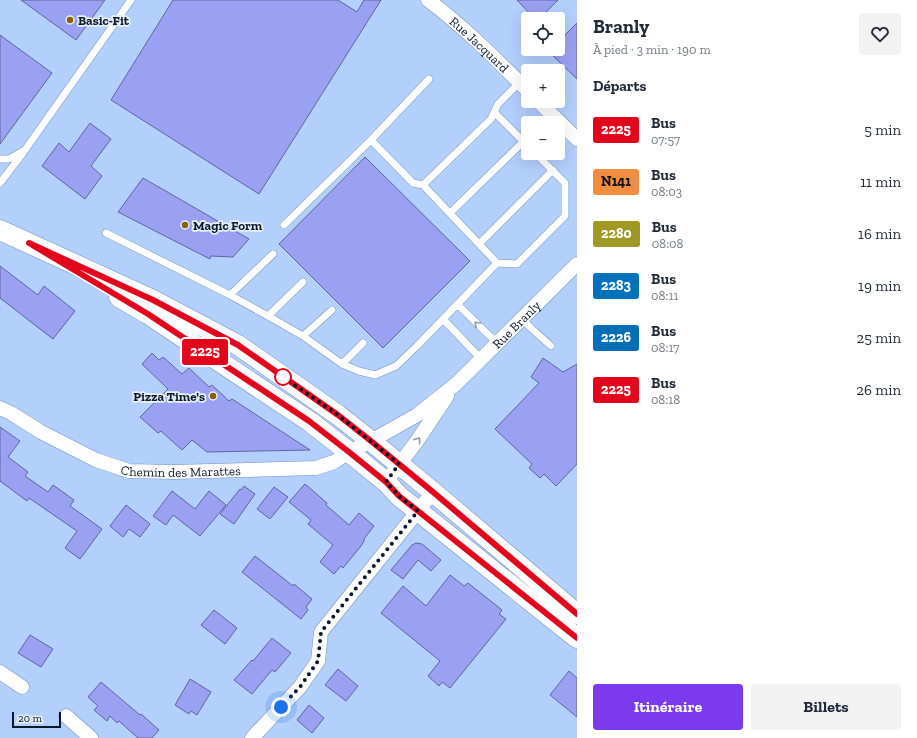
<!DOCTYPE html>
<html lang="fr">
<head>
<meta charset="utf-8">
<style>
	:root { --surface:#fff; --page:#f2f2f3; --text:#1f2937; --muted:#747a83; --accent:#7c3aed }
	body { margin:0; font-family:"Zilla Slab",serif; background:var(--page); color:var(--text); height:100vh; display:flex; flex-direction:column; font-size:15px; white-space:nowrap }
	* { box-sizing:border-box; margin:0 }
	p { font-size:13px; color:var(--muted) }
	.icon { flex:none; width:22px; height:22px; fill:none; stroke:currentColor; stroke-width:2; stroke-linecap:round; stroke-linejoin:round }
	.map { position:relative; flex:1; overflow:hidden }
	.drawer { display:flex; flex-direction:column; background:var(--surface); width:340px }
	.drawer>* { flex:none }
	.badge { padding:0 8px; border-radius:3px; font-size:14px; line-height:26px }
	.buttons { position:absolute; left:521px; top:12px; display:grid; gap:8px }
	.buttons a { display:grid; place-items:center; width:44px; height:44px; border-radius:4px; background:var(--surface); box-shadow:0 4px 16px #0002; font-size:20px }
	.scale { position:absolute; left:12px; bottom:10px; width:49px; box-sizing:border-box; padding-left:4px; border:2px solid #0b182b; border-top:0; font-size:11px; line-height:14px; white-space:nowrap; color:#0b182b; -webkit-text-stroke:3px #e7effa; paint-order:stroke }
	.you { position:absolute; width:20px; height:20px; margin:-10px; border:3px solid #fff; border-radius:50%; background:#1a73e8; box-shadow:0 0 0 6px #1a73e833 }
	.map>.badge { position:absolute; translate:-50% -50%; box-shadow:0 0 0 2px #fff }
	h2 { padding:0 16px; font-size:15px; line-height:36px }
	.round { display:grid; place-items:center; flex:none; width:42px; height:42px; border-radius:4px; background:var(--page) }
	.overview { display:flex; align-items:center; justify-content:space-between; height:68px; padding:0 16px }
	h1 { font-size:19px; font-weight:700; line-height:30px }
	.button { display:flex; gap:8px; margin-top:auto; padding:8px 16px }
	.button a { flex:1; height:46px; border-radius:4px; background:var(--accent); color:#fff; font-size:16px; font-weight:700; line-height:46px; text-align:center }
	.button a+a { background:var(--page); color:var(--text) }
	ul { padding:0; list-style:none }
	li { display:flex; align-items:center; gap:12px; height:52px; padding:0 16px }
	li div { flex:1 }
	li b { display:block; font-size:15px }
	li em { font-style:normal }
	li .badge { min-width:44px; font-weight:700; text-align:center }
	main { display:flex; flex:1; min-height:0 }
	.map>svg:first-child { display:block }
</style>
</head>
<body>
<main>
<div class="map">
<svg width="577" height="738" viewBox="0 0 577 738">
	<rect width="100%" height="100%" fill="#b3cffc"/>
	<path fill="#9ba1f2" stroke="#60649c" d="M 21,0 L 105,0 L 76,40 Z
		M 173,0 L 338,0 L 357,12 L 364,0 L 381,0 L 259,194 L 111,100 Z
		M 517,0 L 558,0 L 539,19 L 535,19 Z
		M 577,23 L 577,79 L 546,49 L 558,49 L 558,42 Z
		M 0,35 L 52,73 L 0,144 Z
		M 90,123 L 111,139 L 91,166 L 102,176 L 85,199 L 42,166 L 59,143 L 69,152 Z
		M 365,157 L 470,261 L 383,348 L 279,244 Z
		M 143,178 L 249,239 L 233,257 L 211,256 L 210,259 L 118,212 Z
		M 0,266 L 38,295 L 44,286 L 75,311 L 53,339 L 0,298 Z
		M 152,353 L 159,360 L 163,357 L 182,374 L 189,368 L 209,387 L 212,385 L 229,401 L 232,399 L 310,450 L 207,452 L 192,440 L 182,450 L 161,431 L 158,433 L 140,417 L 168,389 L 142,364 Z
		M 543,358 L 563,372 L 577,364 L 577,464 L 556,486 L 544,474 L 540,478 L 529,468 L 532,464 L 495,429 L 539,383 L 531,377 Z
		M 0,427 L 20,441 L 8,457 L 28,472 L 25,476 L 48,492 L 53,485 L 74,500 L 70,506 L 102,529 L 80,559 L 65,548 L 77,531 L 29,498 L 27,501 L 0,481 Z
		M 305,484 L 327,503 L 326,505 L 349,525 L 359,513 L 374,526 L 364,539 L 364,541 L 361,546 L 343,568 L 341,566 L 334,574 L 320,562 L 333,545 L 308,524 L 311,520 L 289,502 Z
		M 244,486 L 255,494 L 234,524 L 220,514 L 240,489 L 241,490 Z
		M 274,487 L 288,497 L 270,519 L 257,509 Z
		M 172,491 L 195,509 L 209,491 L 226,505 L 200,536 L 173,515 L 166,525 L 153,516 Z
		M 126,505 L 150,524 L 140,537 L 129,529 L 123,537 L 110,526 Z
		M 416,543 L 422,544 L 441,560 L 431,571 L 418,560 L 403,579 L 391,570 L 412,545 Z
		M 255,556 L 293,586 L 294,584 L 312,599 L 306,607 L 308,610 L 301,619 L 242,572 Z
		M 450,575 L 464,586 L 468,583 L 502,610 L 499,614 L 506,619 L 450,688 L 442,682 L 439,686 L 428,676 L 440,661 L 381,613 L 403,586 L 426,606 Z
		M 214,610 L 237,628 L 225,644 L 201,625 Z
		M 30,635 L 53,649 L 41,667 L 18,653 Z
		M 272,638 L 291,653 L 275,672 L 272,670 L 252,694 L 234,680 L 252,660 L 253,661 Z
		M 338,669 L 358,686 L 346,701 L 325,685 Z
		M 569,671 L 577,678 L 577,717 L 550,695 Z
		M 190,679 L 211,692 L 197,715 L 191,711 L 189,714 L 175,705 Z
		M 101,682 L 140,715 L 141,714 L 159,730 L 152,738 L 138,738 L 119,721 L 117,723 L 110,716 L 107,721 L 94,710 L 98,706 L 88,697 Z
		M 309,705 L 324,718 L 312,733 L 297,720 Z"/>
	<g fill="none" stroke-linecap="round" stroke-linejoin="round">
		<defs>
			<path id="lane" d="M 494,112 L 528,146
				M 371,140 L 413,183 L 423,185 L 491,119 L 498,104 L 520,82
				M 0,159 L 9,159 L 25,150 L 131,0
				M 0,183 L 23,153
				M 450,213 L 524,141
				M 284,225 L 371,140 L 429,79
				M 106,233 L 230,295 L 268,316 L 303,336 L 342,364 L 359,371 L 375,375 L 396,366 L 417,346 L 497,263 L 423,185
				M 479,244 L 553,170
				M 497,263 L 517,264 L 565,216 L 565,183 L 535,153
				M 230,295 L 273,254
				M 457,304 L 497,343
				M 268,316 L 303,282
				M 443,319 L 481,359
				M 522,319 L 532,329 L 551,346
				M 303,336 L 332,310
				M 342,364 L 363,343"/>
			<g id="street">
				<path id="s1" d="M 428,0 C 464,27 496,59 528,91"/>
				<path d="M 538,101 L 577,139"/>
				<path id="s2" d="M 0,408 L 11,413 L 41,432 L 96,460 L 129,471 L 174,472 L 316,468 L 334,462 L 349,452 L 371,441 L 417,415 L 456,384 L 577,264"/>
				<path d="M 386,482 L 417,441 L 447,396"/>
				<path d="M 0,672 L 22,687"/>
				<path d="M 66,716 L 91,738"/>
				<path d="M 252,738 L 300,687 L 318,661 L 321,632 L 433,492"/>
			</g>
			<path id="secondary" d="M 0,230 L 153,300 L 238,345 L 338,415 L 371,441 L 433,492 L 577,614
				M 119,297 L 148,314 L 309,421 L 349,452 L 386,482 L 399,496 L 418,511 L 577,638"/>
		</defs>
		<use href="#lane" stroke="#7091c5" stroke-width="8"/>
		<use href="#street" stroke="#7091c5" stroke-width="15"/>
		<use href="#secondary" stroke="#7091c5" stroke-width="21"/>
		<use href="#lane" stroke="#fff" stroke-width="7"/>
		<use href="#street" stroke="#fff" stroke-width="14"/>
		<use href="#secondary" stroke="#fff" stroke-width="20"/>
	</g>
	<defs><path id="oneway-chevron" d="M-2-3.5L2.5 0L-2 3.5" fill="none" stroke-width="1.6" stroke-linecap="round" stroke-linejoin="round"/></defs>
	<g stroke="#9197a0">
		<use href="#oneway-chevron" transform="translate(477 324) rotate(-135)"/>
		<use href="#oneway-chevron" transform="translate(418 440) rotate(-54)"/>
	</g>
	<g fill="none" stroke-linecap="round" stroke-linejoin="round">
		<defs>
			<path id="line" d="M 577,614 L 433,492 L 371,441 L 338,415 L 238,345 L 153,300 L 29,243 L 148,314 L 309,421 L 349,452 L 386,482 L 399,496 L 418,511 L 577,638"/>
		</defs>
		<use href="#line" stroke="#fff" stroke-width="9"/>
		<use href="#line" stroke="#e3051c" stroke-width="6"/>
		<path stroke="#0b182b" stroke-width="4" stroke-dasharray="0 7.2" d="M 281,707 L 300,687 L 318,661 L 321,632 L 418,511 L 399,496 L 386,482 L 399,464 L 338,415 L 283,377"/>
	</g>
	<g fill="#8b6203" stroke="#e7effa" stroke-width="1.5">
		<circle cx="70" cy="20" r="4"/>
		<circle cx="185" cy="225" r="4"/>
		<circle cx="213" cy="396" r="4"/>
	</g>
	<circle fill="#fff" stroke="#e3051c" stroke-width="2" cx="283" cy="377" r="8"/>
	<g text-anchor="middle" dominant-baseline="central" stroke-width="3.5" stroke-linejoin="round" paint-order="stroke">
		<g font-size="13" font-weight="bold" fill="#0b182b" stroke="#e7effa" text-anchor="start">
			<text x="78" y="20">Basic-Fit</text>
			<text x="193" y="225">Magic Form</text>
			<text x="205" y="396" text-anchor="end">Pizza Time's</text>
		</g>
		<g font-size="13" fill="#0b182b" stroke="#e7effa">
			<text stroke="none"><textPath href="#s1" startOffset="68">Rue Jacquard</textPath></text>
			<text stroke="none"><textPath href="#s2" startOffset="580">Rue Branly</textPath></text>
			<text stroke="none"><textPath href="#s2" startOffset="196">Chemin des Marattes</textPath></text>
		</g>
	</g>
</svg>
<div class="buttons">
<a><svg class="icon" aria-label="locate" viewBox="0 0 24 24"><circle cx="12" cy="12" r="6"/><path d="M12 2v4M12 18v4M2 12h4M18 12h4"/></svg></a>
<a>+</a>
<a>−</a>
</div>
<div class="scale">20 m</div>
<div class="you" style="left:281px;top:707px"></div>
<b class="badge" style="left:205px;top:352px;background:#e3051c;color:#fff">2225</b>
</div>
<section class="drawer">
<div class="overview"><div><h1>Branly</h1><p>À pied · 3 min · 190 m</p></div><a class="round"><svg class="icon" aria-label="heart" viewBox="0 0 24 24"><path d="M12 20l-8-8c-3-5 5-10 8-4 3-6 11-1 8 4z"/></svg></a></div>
<h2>Départs</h2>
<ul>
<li><span class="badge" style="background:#e3051c;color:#fff">2225</span><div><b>Bus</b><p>07:57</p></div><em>5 min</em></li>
<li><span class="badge" style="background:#f28e42;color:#111">N141</span><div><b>Bus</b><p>08:03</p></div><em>11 min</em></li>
<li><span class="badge" style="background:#9f9825;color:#fff">2280</span><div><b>Bus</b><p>08:08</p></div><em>16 min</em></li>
<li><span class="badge" style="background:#0072bc;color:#fff">2283</span><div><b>Bus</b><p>08:11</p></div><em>19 min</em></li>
<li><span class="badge" style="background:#006fb6;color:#fff">2226</span><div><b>Bus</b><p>08:17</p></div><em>25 min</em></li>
<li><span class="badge" style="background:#e3051c;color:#fff">2225</span><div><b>Bus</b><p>08:18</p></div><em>26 min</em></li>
</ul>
<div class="button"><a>Itinéraire</a><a>Billets</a></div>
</section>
</main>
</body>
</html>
